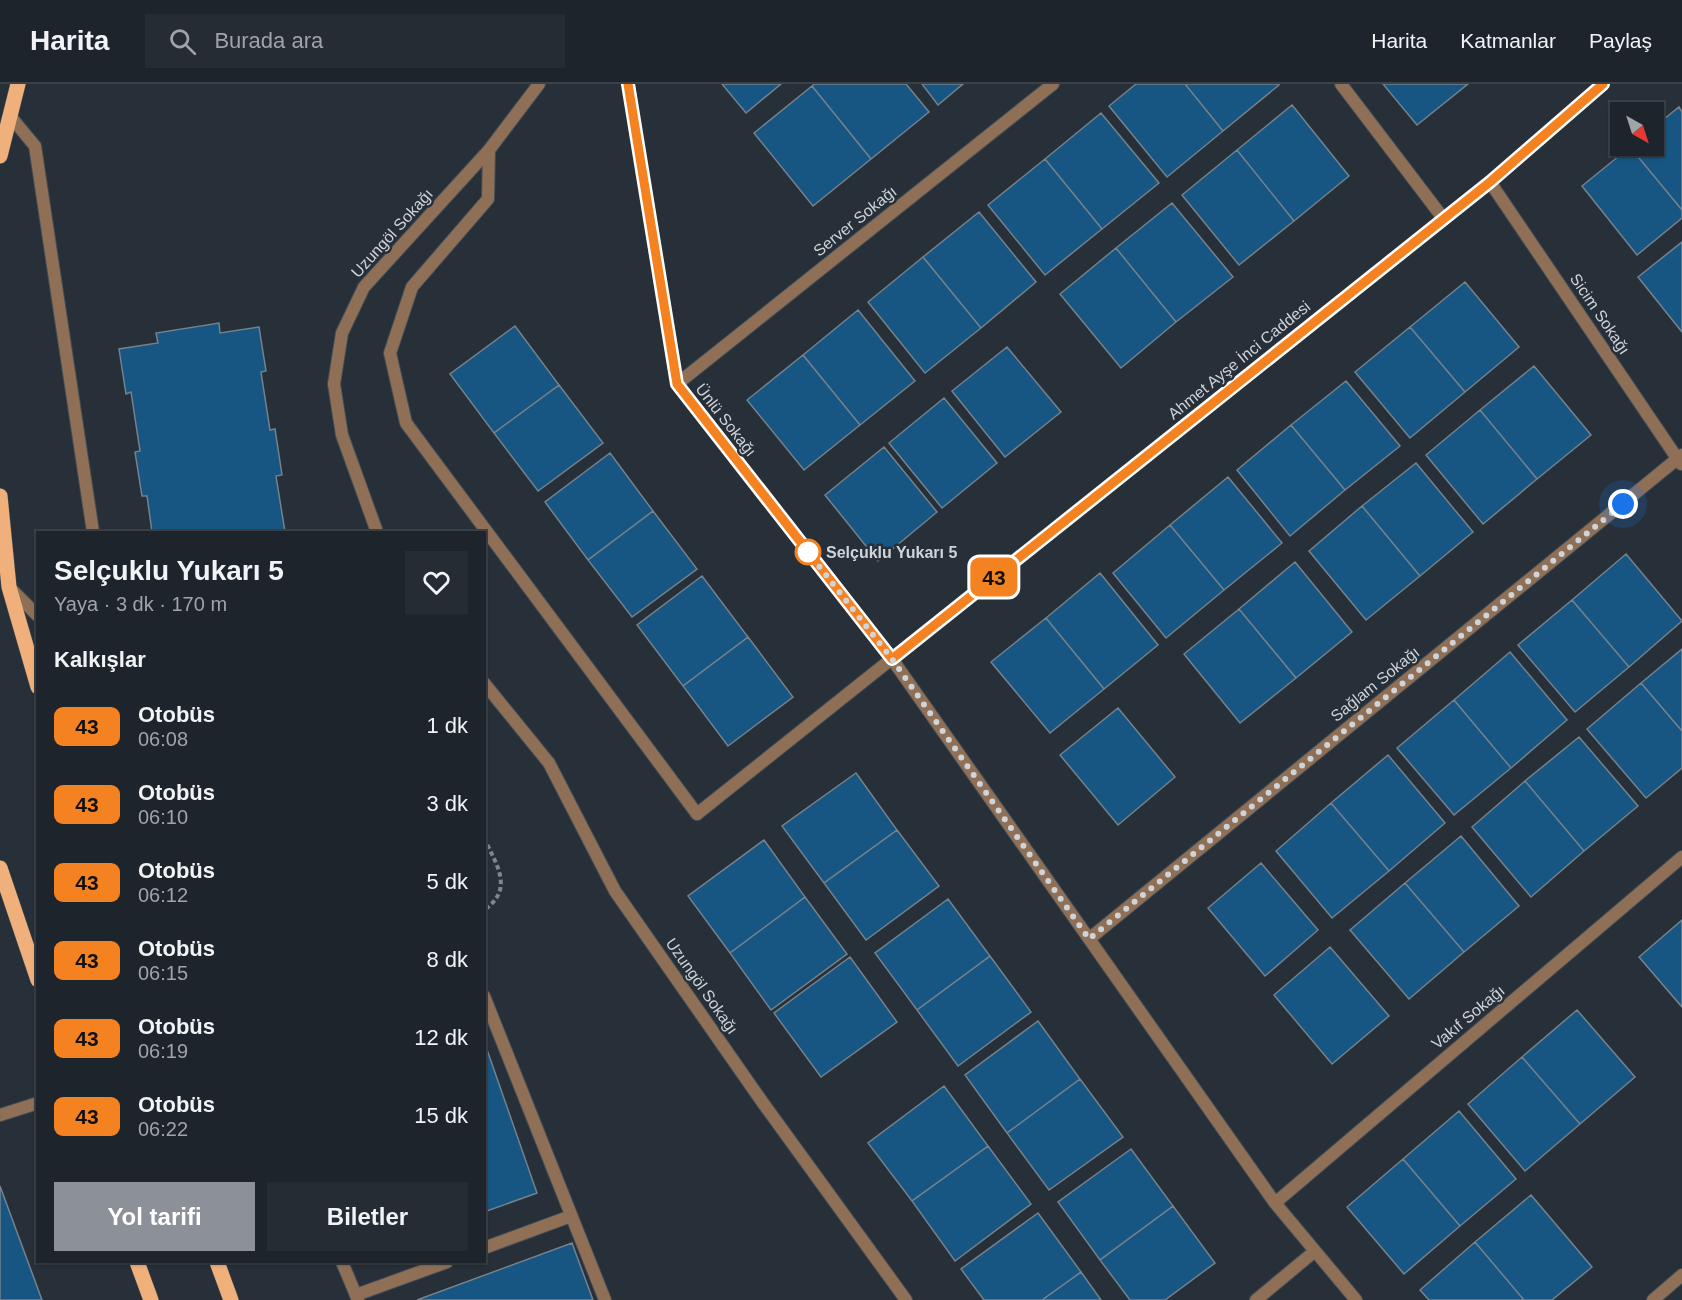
<!DOCTYPE html>
<html lang="tr">
<head>
<meta charset="utf-8">
<style>
	:root { --surface:#1d242b; --page:#252c33; --text:#f1f3f6; --muted:#a0a4a9; --line:#3b4147; --accent:#8c9099 }
	body { margin:0; font-family:Arial,sans-serif; background:var(--page); color:var(--text); height:100vh; display:flex; flex-direction:column; font-size:22px; white-space:nowrap }
	* { box-sizing:border-box; margin:0 }
	p { font-size:20px; color:var(--muted) }
	.icon { flex:none; width:33px; height:33px; fill:none; stroke:currentColor; stroke-width:2; stroke-linecap:round; stroke-linejoin:round }
	.map { position:relative; flex:1; overflow:hidden }
	.sheet { position:absolute; left:36px; top:447px; width:450px; height:732px; display:flex; flex-direction:column; background:var(--surface); border-radius:0px; box-shadow:0 2px 4px #0004,0 0 0 2px var(--line) }
	.sheet>* { flex:none }
	.badge { padding:0 12px; border-radius:9px; font-size:21px; line-height:39px }
	.needle { width:39px; rotate:141deg }
	.tools { position:absolute; left:1610px; top:18px; display:grid; gap:12px }
	.tools a { display:grid; place-items:center; width:54px; height:54px; border-radius:0px; background:var(--surface); box-shadow:0 2px 4px #0004,0 0 0 2px var(--line); font-size:30px }
	.you { position:absolute; width:30px; height:30px; margin:-15px; border:4px solid #fff; border-radius:50%; background:#1a73e8; box-shadow:0 0 0 9px #1a73e833 }
	.map>.badge { position:absolute; translate:-50% -50%; box-shadow:0 0 0 3px #fff }
	h2 { padding:0 18px; font-size:22px; line-height:54px }
	.round { display:grid; place-items:center; flex:none; width:63px; height:63px; border-radius:0px; background:var(--page) }
	.head { display:flex; align-items:center; justify-content:space-between; height:102px; padding:0 18px }
	h1 { font-size:28px; font-weight:800; line-height:45px }
	.button { display:flex; gap:12px; margin-top:auto; padding:12px 18px }
	.button a { flex:1; height:69px; border-radius:0px; background:var(--accent); color:#fff; font-size:24px; font-weight:800; line-height:69px; text-align:center }
	.button a+a { background:var(--page); color:var(--text) }
	ul { padding:0; list-style:none }
	li { display:flex; align-items:center; gap:18px; height:78px; padding:0 18px }
	li div { flex:1 }
	li b { display:block; font-size:22px }
	li em { font-style:normal }
	li .badge { min-width:66px; font-weight:700; text-align:center }
	header { display:flex; align-items:center; gap:36px; box-sizing:border-box; height:84px; padding:0 30px; background:var(--surface); border-bottom:2px solid var(--line) }
	header strong { font-size:28px }
	nav { display:flex; gap:33px; margin-inline-start:auto; font-size:21px }
	.search { width:420px; height:54px; background:var(--page); display:flex; align-items:center; gap:15px; box-sizing:border-box; padding:0 21px; border-radius:0px; color:var(--muted); font-size:22px }
	.map>svg:first-child { display:block }
</style>
</head>
<body>
<header>
<strong>Harita</strong>
<div class="search"><svg class="icon" aria-label="search" viewBox="0 0 24 24"><circle cx="10" cy="10" r="6"/><path d="M15 15l6 6"/></svg>Burada ara</div>
<nav><a>Harita</a><a>Katmanlar</a><a>Paylaş</a></nav>
</header>
<div class="map">
<svg width="1682" height="1216" viewBox="0 0 1682 1216">
	<rect width="100%" height="100%" fill="#273039"/>
	<path fill="#175682" stroke="#75818b" stroke-width="1.5" d="M 722,0 L 781,0 L 746,29 Z
		M 814,0 L 906,0 L 929,28 L 871,75 L 812,2 Z
		M 922,0 L 963,0 L 938,21 Z
		M 1136,0 L 1185,0 L 1223,47 L 1167,93 L 1109,22 Z
		M 1185,0 L 1278,0 L 1279,1 L 1223,47 Z
		M 1383,0 L 1468,0 L 1417,41 Z
		M 812,2 L 871,75 L 813,122 L 754,49 Z
		M 1292,21 L 1349,92 L 1294,137 L 1237,66 Z
		M 1679,23 L 1682,28 L 1682,126 L 1630,63 L 1653,62 L 1653,44 Z
		M 1101,29 L 1159,99 L 1102,145 L 1045,75 Z
		M 1630,63 L 1682,126 L 1682,134 L 1637,171 L 1582,102 Z
		M 1237,66 L 1294,137 L 1239,181 L 1182,111 Z
		M 1045,75 L 1102,145 L 1045,191 L 988,121 Z
		M 1172,119 L 1233,193 L 1176,238 L 1116,164 Z
		M 979,128 L 1036,198 L 981,244 L 923,173 Z
		M 1682,158 L 1682,248 L 1638,193 Z
		M 1116,164 L 1176,238 L 1121,284 L 1060,210 Z
		M 923,173 L 981,244 L 925,289 L 868,218 Z
		M 1465,198 L 1519,263 L 1465,308 L 1410,243 Z
		M 858,226 L 915,297 L 860,341 L 803,271 Z
		M 219,239 L 220,249 L 259,243 L 266,287 L 261,288 L 270,346 L 275,345 L 282,391 L 276,392 L 285,448 L 152,448 L 147,412 L 142,412 L 135,368 L 140,367 L 131,308 L 126,310 L 119,265 L 158,259 L 156,249 Z
		M 515,242 L 559,301 L 494,349 L 450,290 Z
		M 1410,243 L 1465,308 L 1410,354 L 1355,288 Z
		M 1007,263 L 1061,328 L 1005,373 L 952,307 Z
		M 803,271 L 860,341 L 804,386 L 747,316 Z
		M 1534,282 L 1591,351 L 1537,395 L 1480,326 Z
		M 1346,297 L 1400,362 L 1345,406 L 1291,341 Z
		M 559,301 L 603,359 L 538,407 L 494,349 Z
		M 944,314 L 997,379 L 942,424 L 889,359 Z
		M 1480,326 L 1537,395 L 1483,440 L 1426,371 Z
		M 1291,341 L 1345,406 L 1290,452 L 1237,386 Z
		M 884,363 L 937,428 L 878,477 L 825,411 Z
		M 610,369 L 653,427 L 588,476 L 545,418 Z
		M 1416,379 L 1473,448 L 1420,492 L 1362,422 Z
		M 1228,393 L 1282,459 L 1224,506 L 1170,441 Z
		M 1362,422 L 1420,492 L 1366,536 L 1309,467 Z
		M 653,427 L 697,485 L 632,533 L 588,476 Z
		M 1170,441 L 1224,506 L 1166,554 L 1113,489 Z
		M 1626,470 L 1682,537 L 1629,583 L 1572,516 Z
		M 1295,478 L 1352,548 L 1296,594 L 1239,525 Z
		M 1100,489 L 1158,561 L 1104,605 L 1046,534 Z
		M 702,492 L 748,553 L 683,602 L 637,541 Z
		M 1572,516 L 1629,583 L 1575,628 L 1518,561 Z
		M 1239,525 L 1296,594 L 1240,639 L 1184,570 Z
		M 1046,534 L 1104,605 L 1050,649 L 991,578 Z
		M 748,553 L 793,613 L 728,662 L 683,602 Z
		M 1682,565 L 1682,647 L 1641,599 Z
		M 1510,568 L 1567,636 L 1511,684 L 1454,616 Z
		M 1641,599 L 1682,647 L 1682,684 L 1646,714 L 1587,645 Z
		M 1454,616 L 1511,684 L 1454,731 L 1397,664 Z
		M 1118,624 L 1175,693 L 1118,741 L 1060,671 Z
		M 1579,653 L 1638,722 L 1584,767 L 1525,697 Z
		M 1388,671 L 1445,739 L 1389,787 L 1331,719 Z
		M 856,689 L 897,746 L 824,799 L 782,742 Z
		M 1525,697 L 1584,767 L 1531,813 L 1472,743 Z
		M 1331,719 L 1389,787 L 1332,834 L 1276,767 Z
		M 897,746 L 939,802 L 866,856 L 824,799 Z
		M 1461,752 L 1519,822 L 1464,868 L 1405,799 Z
		M 764,756 L 805,813 L 730,869 L 688,812 Z
		M 1261,779 L 1318,846 L 1265,892 L 1208,824 Z
		M 1405,799 L 1464,868 L 1409,915 L 1350,846 Z
		M 805,813 L 847,870 L 771,926 L 730,869 Z
		M 948,815 L 990,872 L 917,926 L 875,869 Z
		M 1682,836 L 1682,923 L 1639,873 Z
		M 1330,863 L 1389,932 L 1332,980 L 1274,911 Z
		M 990,872 L 1031,928 L 958,982 L 917,926 Z
		M 850,873 L 897,938 L 821,993 L 774,929 Z
		M 1577,926 L 1635,993 L 1580,1040 L 1522,973 Z
		M 1038,937 L 1080,995 L 1007,1049 L 965,991 Z
		M 484,957 L 537,1109 L 484,1128 Z
		M 1522,973 L 1580,1040 L 1525,1087 L 1468,1020 Z
		M 1080,995 L 1123,1053 L 1049,1106 L 1007,1049 Z
		M 944,1002 L 988,1062 L 912,1117 L 868,1059 Z
		M 1459,1027 L 1516,1095 L 1460,1142 L 1403,1075 Z
		M 988,1062 L 1031,1120 L 955,1177 L 912,1117 Z
		M 1131,1065 L 1173,1122 L 1100,1176 L 1058,1118 Z
		M 1403,1075 L 1460,1142 L 1404,1190 L 1347,1123 Z
		M 0,1102 L 42,1216 L 0,1216 Z
		M 1531,1111 L 1592,1183 L 1552,1216 L 1524,1216 L 1475,1158 Z
		M 1173,1122 L 1215,1179 L 1165,1216 L 1130,1216 L 1100,1176 Z
		M 1038,1129 L 1081,1188 L 1042,1216 L 984,1216 L 961,1185 Z
		M 1475,1158 L 1524,1216 L 1429,1216 L 1420,1206 Z
		M 572,1159 L 593,1216 L 417,1216 Z
		M 1081,1188 L 1101,1216 L 1042,1216 Z"/>
	<g fill="none" stroke-linecap="round" stroke-linejoin="round">
		<defs>
			<path id="service" d="M 10,32 L 35,62 L 93,448
				M 489,66 L 488,115 L 412,203 L 390,269 L 406,339 L 697,730
				M 484,912 L 605,1216
				M 484,1164 L 571,1132
				M 356,1211 L 447,1178"/>
			<path id="minor" d="M 628,0 L 677,300 L 892,575 L 1275,1119 L 1356,1216
				M 1341,0 L 1443,134
				M 1490,98 L 1681,380
				M 677,300 L 1053,0
				M 377,448 L 342,351 L 334,300 L 342,249 L 364,203 L 489,66 L 539,0
				M 10,504 L 38,532
				M 484,599 L 549,679 L 615,807 L 763,1019 L 906,1216
				M 697,730 L 1490,98 L 1603,0
				M 1089,855 L 1682,371
				M 0,1031 L 38,1019
				M 1275,1119 L 1682,773
				M 342,1178 L 358,1216
				M 1256,1216 L 1315,1167
				M 1653,1216 L 1682,1191"/>
			<path id="primary" d="M 0,72 L 18,0
				M 0,412 L 9,503 L 38,603
				M 0,784 L 38,896
				M 137,1178 L 151,1216
				M 217,1178 L 231,1216"/>
		</defs>
		<use href="#service" stroke="#454e56" stroke-width="14"/>
		<use href="#minor" stroke="#454e56" stroke-width="14"/>
		<use href="#primary" stroke="#454e56" stroke-width="16"/>
		<path stroke="#7f868d" stroke-width="4" stroke-dasharray="4.5 3" stroke-linecap="butt" d="M 484,754 C 496,780 515,805 484,826"/>
		<use href="#service" stroke="#8f7057" stroke-width="12"/>
		<use href="#minor" stroke="#8f7057" stroke-width="12"/>
		<use href="#primary" stroke="#f0b07b" stroke-width="15"/>
	</g>
	<g fill="none" stroke-linecap="round" stroke-linejoin="round">
		<defs>
			<path id="line" d="M 628,0 L 677,300 L 892,575 L 1490,98 L 1603,0"/>
		</defs>
		<use href="#line" stroke="#fff" stroke-width="14"/>
		<use href="#line" stroke="#f58220" stroke-width="9"/>
		<path stroke="#ced4d9" stroke-width="6" stroke-dasharray="0 10.8" d="M 808,468 L 807,467 L 892,575 L 1089,855 L 1623,420"/>
	</g>
	<circle fill="#fff" stroke="#f58220" stroke-width="3" cx="808" cy="468" r="12"/>
	<g text-anchor="middle" dominant-baseline="central" stroke-width="5" stroke-linejoin="round" paint-order="stroke">
		<g font-size="16" fill="#ced4d9" stroke="#273039">
			<text transform="translate(855 137) rotate(-39)">Server Sokağı</text>
			<text transform="translate(392 149) rotate(-48)">Uzungöl Sokağı</text>
			<text transform="translate(1600 230) rotate(56)">Sicim Sokağı</text>
			<text transform="translate(1239 276) rotate(-39)">Ahmet Ayşe İnci Caddesi</text>
			<text transform="translate(726 336) rotate(52)">Ünlü Sokağı</text>
			<text transform="translate(1375 600) rotate(-39)">Sağlam Sokağı</text>
			<text transform="translate(702 902) rotate(55)">Uzungöl Sokağı</text>
			<text transform="translate(1468 933) rotate(-40)">Vakıf Sokağı</text>
		</g>
		<g font-size="16" font-weight="bold" fill="#ced4d9" stroke="#273039" text-anchor="start">
			<text x="826" y="468">Selçuklu Yukarı 5</text>
		</g>
	</g>
</svg>
<div class="tools">
<a><svg class="needle" viewBox="-14 -14 28 28"><path d="M0-13l5 13h-10z" fill="#e53935"/><path d="M0 13l5-13h-10z" fill="#a0a4a9"/></svg></a>
</div>
<div class="you" style="left:1623px;top:420px"></div>
<b class="badge" style="left:994px;top:493px;background:#f58220;color:#111">43</b>
<section class="sheet">
<div class="head"><div><h1>Selçuklu Yukarı 5</h1><p>Yaya · 3 dk · 170 m</p></div><a class="round"><svg class="icon" aria-label="heart" viewBox="0 0 24 24"><path d="M12 20l-8-8c-3-5 5-10 8-4 3-6 11-1 8 4z"/></svg></a></div>
<h2>Kalkışlar</h2>
<ul>
<li><span class="badge" style="background:#f58220;color:#111">43</span><div><b>Otobüs</b><p>06:08</p></div><em>1 dk</em></li>
<li><span class="badge" style="background:#f58220;color:#111">43</span><div><b>Otobüs</b><p>06:10</p></div><em>3 dk</em></li>
<li><span class="badge" style="background:#f58220;color:#111">43</span><div><b>Otobüs</b><p>06:12</p></div><em>5 dk</em></li>
<li><span class="badge" style="background:#f58220;color:#111">43</span><div><b>Otobüs</b><p>06:15</p></div><em>8 dk</em></li>
<li><span class="badge" style="background:#f58220;color:#111">43</span><div><b>Otobüs</b><p>06:19</p></div><em>12 dk</em></li>
<li><span class="badge" style="background:#f58220;color:#111">43</span><div><b>Otobüs</b><p>06:22</p></div><em>15 dk</em></li>
</ul>
<div class="button"><a>Yol tarifi</a><a>Biletler</a></div>
</section>
</div>
</body>
</html>
